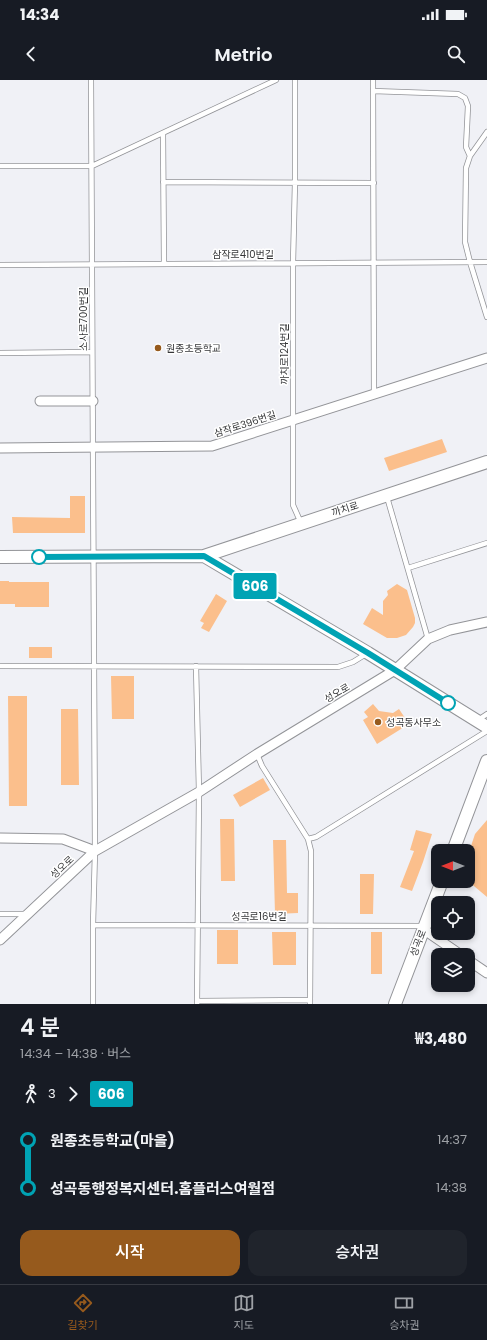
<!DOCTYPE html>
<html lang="ko">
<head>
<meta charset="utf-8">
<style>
	:root { --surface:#171b24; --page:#20242c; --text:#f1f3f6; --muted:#9ea1a6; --line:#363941; --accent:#965a1d }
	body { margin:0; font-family:Poppins,"Noto Sans KR",sans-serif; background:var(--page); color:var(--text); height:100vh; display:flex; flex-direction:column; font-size:15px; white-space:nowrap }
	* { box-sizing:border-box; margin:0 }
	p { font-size:13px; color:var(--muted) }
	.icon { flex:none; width:22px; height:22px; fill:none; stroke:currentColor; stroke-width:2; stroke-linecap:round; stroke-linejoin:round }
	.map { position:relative; height:924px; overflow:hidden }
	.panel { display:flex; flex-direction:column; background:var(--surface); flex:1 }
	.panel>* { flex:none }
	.badge { padding:0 8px; border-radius:3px; font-size:14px; line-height:26px }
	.needle { width:26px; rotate:270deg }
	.controls { position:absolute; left:431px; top:764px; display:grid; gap:8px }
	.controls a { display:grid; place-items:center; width:44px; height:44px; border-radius:8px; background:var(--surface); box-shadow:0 2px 6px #0003; font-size:20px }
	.map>.badge { position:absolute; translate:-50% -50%; box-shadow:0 0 0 2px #fff }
	.legs { display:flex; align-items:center; gap:6px; height:44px; padding:0 20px; font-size:13px }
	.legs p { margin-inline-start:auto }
	.summary { display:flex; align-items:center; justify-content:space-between; height:68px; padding:0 20px }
	h1 { font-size:22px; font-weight:600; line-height:30px }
	.button { display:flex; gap:8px; margin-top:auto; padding:8px 20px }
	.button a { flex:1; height:46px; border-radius:12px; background:var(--accent); color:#fff; font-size:16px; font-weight:600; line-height:46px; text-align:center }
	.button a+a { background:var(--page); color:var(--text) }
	ul { padding:0 20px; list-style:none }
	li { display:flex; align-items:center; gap:14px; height:48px; font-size:15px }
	li i { display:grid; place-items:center; width:6px; height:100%; margin:0 5px; background:currentColor }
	li i::after { content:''; width:10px; height:10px; margin:-5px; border:3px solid; border-radius:50%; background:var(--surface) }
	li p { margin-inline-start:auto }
	li:first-child i { background:linear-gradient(#0000 50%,currentColor 0) }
	li:last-child i { background:linear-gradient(currentColor 50%,#0000 0) }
	.status { display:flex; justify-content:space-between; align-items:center; height:28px; padding:0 20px; background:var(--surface); direction:ltr }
	.status svg { height:11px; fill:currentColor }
	header { display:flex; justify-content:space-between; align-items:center; height:52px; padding:0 20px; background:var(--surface); font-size:18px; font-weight:600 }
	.dock { display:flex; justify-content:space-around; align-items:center; height:56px; border-top:1px solid var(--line); background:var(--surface); font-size:11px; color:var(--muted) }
	.dock a { display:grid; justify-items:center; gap:2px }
	.dock .active { color:var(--accent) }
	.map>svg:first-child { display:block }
</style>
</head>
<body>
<div class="status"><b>14:34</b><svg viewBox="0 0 49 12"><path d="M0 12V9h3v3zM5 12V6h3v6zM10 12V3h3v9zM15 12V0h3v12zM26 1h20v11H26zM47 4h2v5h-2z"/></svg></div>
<header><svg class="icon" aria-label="back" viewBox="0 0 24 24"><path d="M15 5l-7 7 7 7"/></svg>Metrio<svg class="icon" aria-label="search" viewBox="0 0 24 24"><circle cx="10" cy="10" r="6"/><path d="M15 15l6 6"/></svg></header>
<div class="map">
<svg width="487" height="924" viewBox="0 0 487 924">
	<rect width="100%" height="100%" fill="#f0f1f6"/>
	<path fill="#fbbf8c" d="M 442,359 L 447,372 L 389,391 L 384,378 Z
		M 70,416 L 85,416 L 85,453 L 13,453 L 12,437 L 70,438 Z
		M 0,501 L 9,501 L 9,502 L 49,502 L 49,527 L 15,527 L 15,524 L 0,524 Z
		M 397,504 L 407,510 L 415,538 L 415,543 L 413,547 L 406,555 L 397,558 L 387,558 L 363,544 L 372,528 L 383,535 L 383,521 L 388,515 L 387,511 Z
		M 216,514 L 227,521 L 209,552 L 201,548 L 204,543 L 200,541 Z
		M 29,567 L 52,567 L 52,578 L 29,578 Z
		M 111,596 L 134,596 L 134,639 L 112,639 Z
		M 8,616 L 27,616 L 27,726 L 9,726 Z
		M 373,624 L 379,631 L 393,633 L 399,629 L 409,644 L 377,664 L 363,640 L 368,637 L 364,632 Z
		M 61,629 L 78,629 L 79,705 L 61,705 Z
		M 263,698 L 270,710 L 240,727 L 233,715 Z
		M 220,739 L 234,739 L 235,801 L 221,801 Z
		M 487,740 L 487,817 L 468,801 L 468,775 L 475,754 Z
		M 416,750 L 432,754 L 423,782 L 412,811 L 400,807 L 414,771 L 410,770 Z
		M 273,760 L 286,760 L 287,813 L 298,813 L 298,833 L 275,834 Z
		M 360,794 L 374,794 L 373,834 L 360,834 Z
		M 217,850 L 238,850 L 238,884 L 217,884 Z
		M 272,852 L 296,852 L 296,885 L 273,885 Z
		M 371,852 L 382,852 L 382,894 L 371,894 Z"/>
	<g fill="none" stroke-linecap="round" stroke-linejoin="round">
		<defs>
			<path id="lane" d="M 91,0 L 95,771 L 93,845 L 93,924
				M 295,0 L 295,102 L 293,183 L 293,425 L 301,443
				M 373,0 L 374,314
				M 373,11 L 458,14 L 465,18 L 468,26 L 466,67 L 470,76
				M 487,52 L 470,76 L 466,88 L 465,162 L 470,182 L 487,237
				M 163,53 L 164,183
				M 0,86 L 92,86 L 276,0
				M 163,102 L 374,103
				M 0,185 L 487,182
				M 0,273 L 92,272
				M 387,417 L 428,559
				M 408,488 L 487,463
				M 0,586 L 338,587 L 353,582 L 366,574
				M 196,586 L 199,712 L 197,924
				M 478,640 L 487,634
				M 257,674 L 262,686 L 308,759 L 311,771 L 310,924
				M 308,759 L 316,757 L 487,651
				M 0,834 L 26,834
				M 93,845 L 423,846
				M 197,921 L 310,920"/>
			<path id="street" d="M 40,321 L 93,321
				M 0,368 L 212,366 L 487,278
				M 0,758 L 63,759 L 95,771
				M 423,849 L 461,875
				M 0,860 L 95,771 L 199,712 L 257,674 L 395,590 L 428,559 L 450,550 L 487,542
				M 468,880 L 487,893"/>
			<path id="secondary" d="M 204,476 L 487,382
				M 0,477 L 204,476 L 368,573 L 487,647
				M 453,771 L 487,681
				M 395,924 L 442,801"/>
		</defs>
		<use href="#lane" stroke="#939498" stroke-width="6"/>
		<use href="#street" stroke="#939498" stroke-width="11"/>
		<use href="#secondary" stroke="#939498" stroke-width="14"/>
		<use href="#lane" stroke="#fff" stroke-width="4.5"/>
		<use href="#street" stroke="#fff" stroke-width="9"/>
		<use href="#secondary" stroke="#fff" stroke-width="12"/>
	</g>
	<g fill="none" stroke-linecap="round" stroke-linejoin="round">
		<defs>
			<path id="line-1" d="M 39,477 L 204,476 L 368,573 L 448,623"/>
		</defs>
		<use href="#line-1" stroke="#fff" stroke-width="9"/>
		<use href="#line-1" stroke="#00a3b4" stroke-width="6"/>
	</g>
	<g fill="#965a1d" stroke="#fff" stroke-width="1.5">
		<circle cx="158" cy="268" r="4"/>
		<circle cx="378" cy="642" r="4"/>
	</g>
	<g fill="#fff" stroke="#00a3b4" stroke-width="2">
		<circle cx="39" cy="477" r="7"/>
		<circle cx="448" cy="623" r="7"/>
	</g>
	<g text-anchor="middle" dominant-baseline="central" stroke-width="3" stroke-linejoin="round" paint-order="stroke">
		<g font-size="10" fill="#353638" stroke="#fff">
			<text x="243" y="174">삼작로410번길</text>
			<text transform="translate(83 239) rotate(-90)">소사로700번길</text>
			<text transform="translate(284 274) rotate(-90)">까치로124번길</text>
			<text transform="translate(245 344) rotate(-18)">삼작로396번길</text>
			<text transform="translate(345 429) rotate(-18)">까치로</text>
			<text transform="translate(337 613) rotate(-31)">성오로</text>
			<text transform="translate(62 787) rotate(-43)">성오로</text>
			<text x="259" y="836">성곡로16번길</text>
			<text transform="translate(418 863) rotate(-69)">성곡로</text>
		</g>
		<g font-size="10" fill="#353638" stroke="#fff" text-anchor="start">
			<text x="166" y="268">원종초등학교</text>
			<text x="386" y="642">성곡동사무소</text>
		</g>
	</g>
</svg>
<div class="controls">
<a><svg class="needle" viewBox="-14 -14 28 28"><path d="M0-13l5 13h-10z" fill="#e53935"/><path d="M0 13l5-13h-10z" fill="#9ea1a6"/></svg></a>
<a><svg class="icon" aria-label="locate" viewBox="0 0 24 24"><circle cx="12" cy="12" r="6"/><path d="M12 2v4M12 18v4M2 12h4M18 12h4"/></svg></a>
<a><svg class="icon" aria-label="layers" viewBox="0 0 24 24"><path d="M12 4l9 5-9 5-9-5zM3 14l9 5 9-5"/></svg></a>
</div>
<b class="badge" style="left:255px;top:506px;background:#00a3b4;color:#fff">606</b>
</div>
<section class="panel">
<div class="summary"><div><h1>4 분</h1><p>14:34 – 14:38 · 버스</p></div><b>₩3,480</b></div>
<div class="legs"><svg class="icon" aria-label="walk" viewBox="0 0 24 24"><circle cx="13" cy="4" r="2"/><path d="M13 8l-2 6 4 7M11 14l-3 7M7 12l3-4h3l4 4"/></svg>3<svg class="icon" aria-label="forward" viewBox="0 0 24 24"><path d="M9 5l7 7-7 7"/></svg><b class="badge" style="background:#00a3b4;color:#fff">606</b></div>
<ul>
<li><i style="color:#00a3b4"></i><b>원종초등학교(마을)</b><p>14:37</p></li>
<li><i style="color:#00a3b4"></i><b>성곡동행정복지센터.홈플러스여월점</b><p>14:38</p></li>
</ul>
<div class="button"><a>시작</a><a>승차권</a></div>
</section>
<nav class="dock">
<a class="active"><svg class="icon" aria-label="directions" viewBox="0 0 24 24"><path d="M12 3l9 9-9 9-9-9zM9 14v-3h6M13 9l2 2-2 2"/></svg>길찾기</a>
<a><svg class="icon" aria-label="map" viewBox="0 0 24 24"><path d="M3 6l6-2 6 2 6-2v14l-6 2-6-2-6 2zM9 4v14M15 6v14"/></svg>지도</a>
<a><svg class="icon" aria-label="tickets" viewBox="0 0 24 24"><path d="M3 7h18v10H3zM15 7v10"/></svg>승차권</a>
</nav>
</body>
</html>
